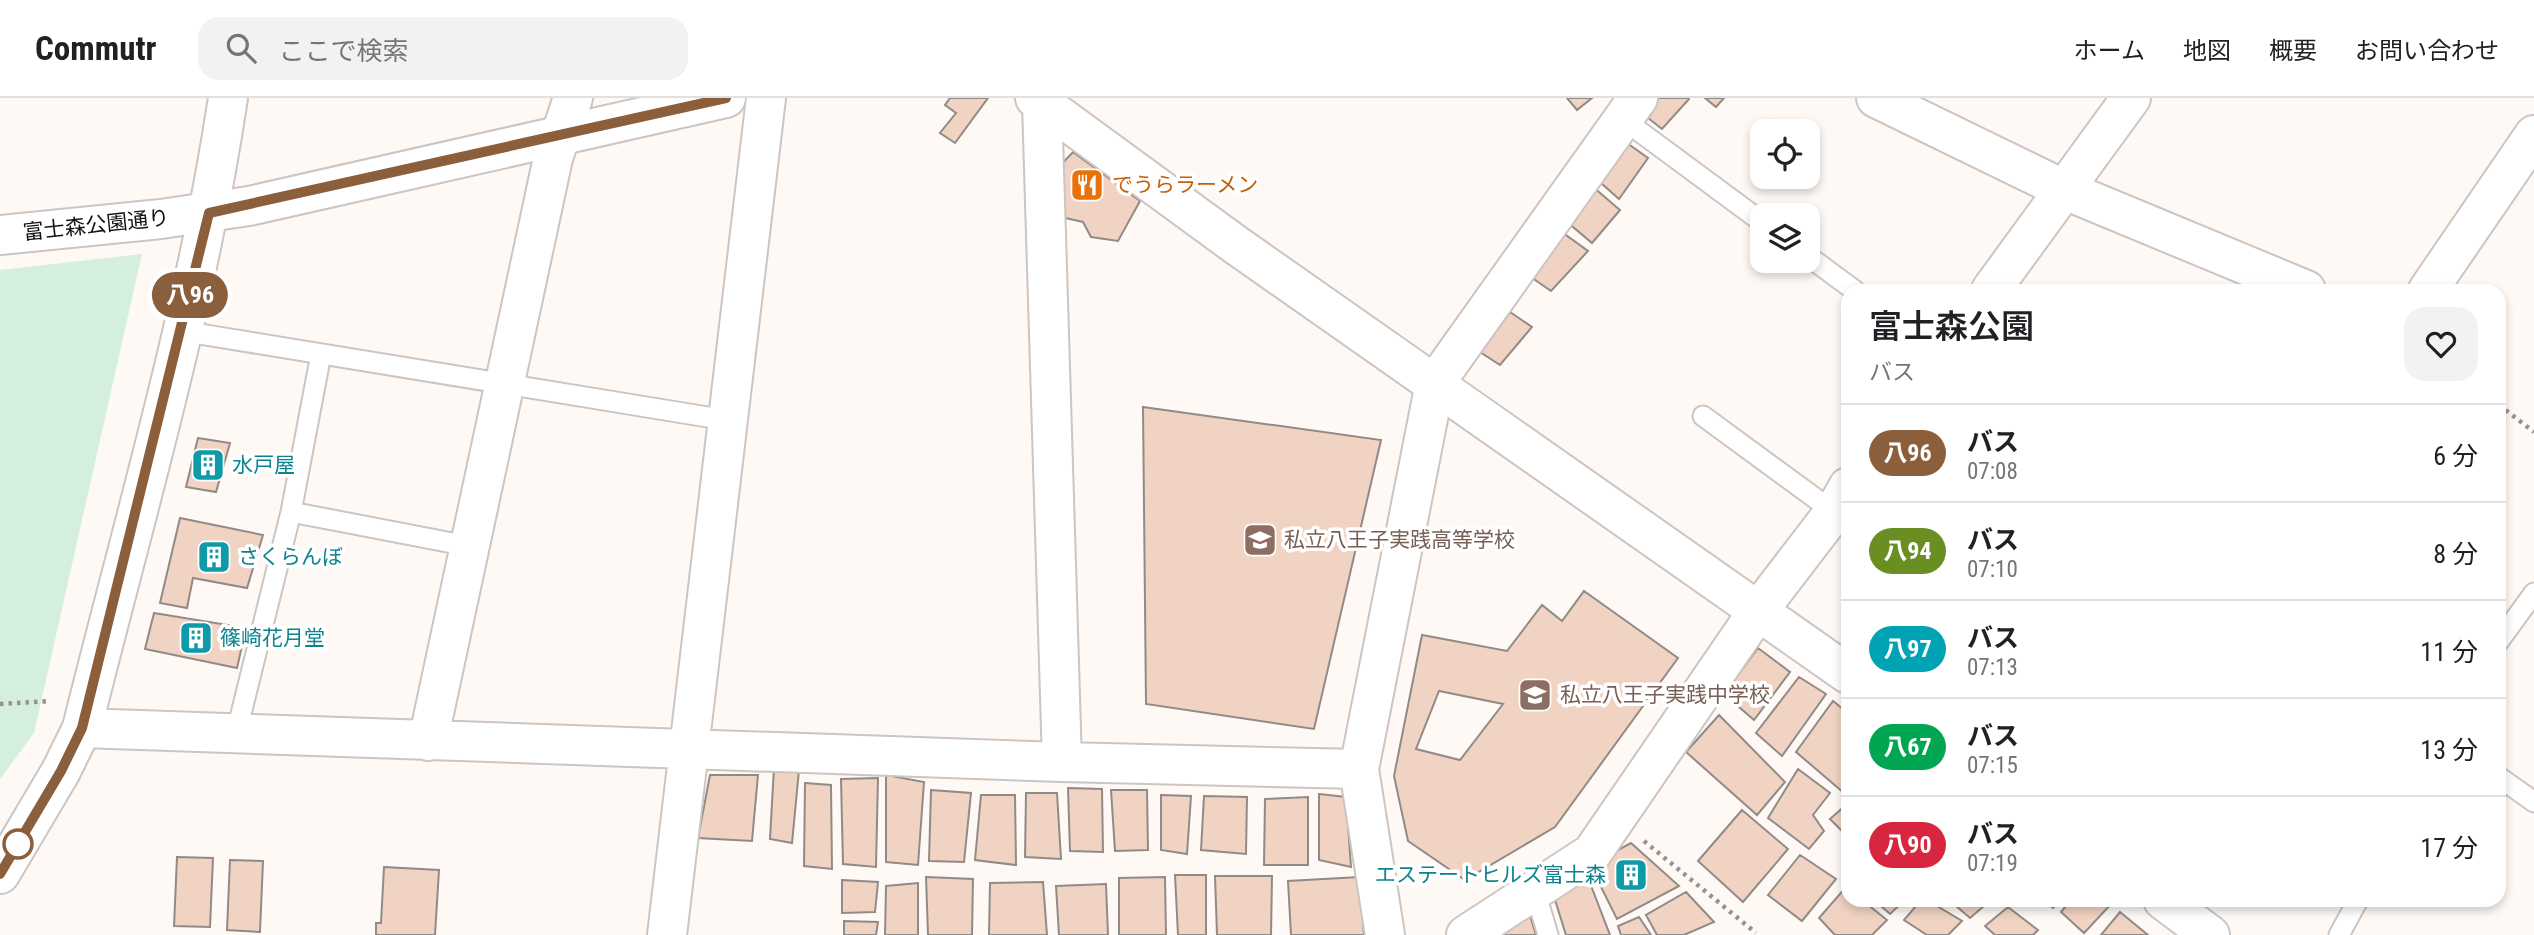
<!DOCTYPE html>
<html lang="ja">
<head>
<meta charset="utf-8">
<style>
	:root { --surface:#fff; --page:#f2f2f2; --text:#202124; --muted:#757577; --line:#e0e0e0 }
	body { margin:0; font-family:"Roboto Condensed","Noto Sans JP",sans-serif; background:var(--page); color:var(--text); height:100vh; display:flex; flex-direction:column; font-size:26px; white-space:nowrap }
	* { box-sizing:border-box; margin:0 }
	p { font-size:23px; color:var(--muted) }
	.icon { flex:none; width:38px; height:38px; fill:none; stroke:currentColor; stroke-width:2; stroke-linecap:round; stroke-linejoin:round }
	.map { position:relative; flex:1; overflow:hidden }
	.details { position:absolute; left:1841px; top:186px; width:665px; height:623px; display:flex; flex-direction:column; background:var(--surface); border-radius:21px; box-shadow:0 4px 10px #0003 }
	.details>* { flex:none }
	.badge { padding:0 14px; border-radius:23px; font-size:24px; line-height:46px }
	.fabs { position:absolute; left:1750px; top:21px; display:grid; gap:14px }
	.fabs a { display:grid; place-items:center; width:70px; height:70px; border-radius:14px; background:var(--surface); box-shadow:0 4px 10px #0003; font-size:35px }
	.map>.badge { position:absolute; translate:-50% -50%; box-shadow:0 0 0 4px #fff }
	.round { display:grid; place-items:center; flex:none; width:74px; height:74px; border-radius:21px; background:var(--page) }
	.headline { display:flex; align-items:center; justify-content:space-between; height:119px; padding:0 28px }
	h1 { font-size:33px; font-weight:600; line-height:52px }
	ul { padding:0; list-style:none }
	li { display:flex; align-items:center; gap:21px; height:98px; padding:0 28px; border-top:2px solid var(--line) }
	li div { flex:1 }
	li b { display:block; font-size:26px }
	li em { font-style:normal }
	li .badge { min-width:77px; font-weight:700; text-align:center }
	header { display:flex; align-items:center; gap:42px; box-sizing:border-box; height:98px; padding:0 35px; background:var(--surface); border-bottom:2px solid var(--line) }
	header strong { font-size:33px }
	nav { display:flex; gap:38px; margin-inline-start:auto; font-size:24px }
	.search { width:490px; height:63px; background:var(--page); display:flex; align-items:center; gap:18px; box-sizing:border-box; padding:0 24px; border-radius:21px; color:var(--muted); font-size:26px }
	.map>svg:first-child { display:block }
</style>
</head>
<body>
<header>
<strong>Commutr</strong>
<div class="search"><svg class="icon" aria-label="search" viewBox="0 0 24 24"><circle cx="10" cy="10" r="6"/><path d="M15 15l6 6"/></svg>ここで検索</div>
<nav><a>ホーム</a><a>地図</a><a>概要</a><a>お問い合わせ</a></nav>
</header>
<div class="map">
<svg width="2534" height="837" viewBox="0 0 2534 837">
	<rect width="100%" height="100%" fill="#fff9f5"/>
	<path fill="#d4f0dc" d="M 142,156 L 34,635 L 0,681 L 0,172 Z"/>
	<path fill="#f0d3c2" stroke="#918a86" stroke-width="2" fill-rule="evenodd" d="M 950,0 L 988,0 L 955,45 L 940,35 L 956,15 L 945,7 Z
		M 1567,0 L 1592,0 L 1577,12 Z
		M 1647,0 L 1688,0 L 1689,1 L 1662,31 L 1638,12 Z
		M 1705,0 L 1724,0 L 1716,9 Z
		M 1620,40 L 1648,60 L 1619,101 L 1592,77 Z
		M 1073,54 L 1140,103 L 1118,143 L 1091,139 L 1083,124 L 1056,118 L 1056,72 Z
		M 1592,88 L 1620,112 L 1592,145 L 1566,123 Z
		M 1559,132 L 1588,153 L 1551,193 L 1525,175 Z
		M 1510,214 L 1532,229 L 1500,267 L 1480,254 Z
		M 1143,309 L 1381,342 L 1314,631 L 1146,606 Z
		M 198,340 L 230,345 L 216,394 L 186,389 Z
		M 180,420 L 263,437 L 247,490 L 193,480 L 187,510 L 160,505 Z
		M 1584,493 L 1678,560 L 1555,729 L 1465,782 L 1408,743 L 1394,678 L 1422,537 L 1507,553 L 1542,507 L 1562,523 ZM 1439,593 L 1503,606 L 1460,662 L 1416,651 Z
		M 154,515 L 246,530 L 237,570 L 145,551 Z
		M 1758,550 L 1790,574 L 1754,622 L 1724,596 Z
		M 1799,579 L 1826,596 L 1782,658 L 1756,635 Z
		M 1833,603 L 1848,615 L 1848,689 L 1844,695 L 1796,654 Z
		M 1719,617 L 1785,684 L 1757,717 L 1686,654 Z
		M 774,669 L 799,672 L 792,745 L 770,741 Z
		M 1798,671 L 1830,695 L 1813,717 L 1824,733 L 1809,751 L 1768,720 Z
		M 710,677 L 758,677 L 752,743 L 698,740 Z
		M 886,677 L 924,684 L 918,767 L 886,764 Z
		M 878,680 L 876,769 L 843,766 L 841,681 Z
		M 805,685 L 831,687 L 832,771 L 804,768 Z
		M 1068,690 L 1102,691 L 1103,754 L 1070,753 Z
		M 931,692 L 971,695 L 964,764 L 929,763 Z
		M 1111,692 L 1147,692 L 1148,752 L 1115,753 Z
		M 1026,695 L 1057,695 L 1061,761 L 1025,759 Z
		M 1319,696 L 1346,699 L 1351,769 L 1319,762 Z
		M 981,697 L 1015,697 L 1016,767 L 975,762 Z
		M 1161,697 L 1191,698 L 1187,756 L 1161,752 Z
		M 1204,698 L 1247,699 L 1246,756 L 1201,752 Z
		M 1308,699 L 1308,767 L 1264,767 L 1265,701 Z
		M 1848,705 L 1848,739 L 1830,721 Z
		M 1742,712 L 1788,751 L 1743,804 L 1698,763 Z
		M 1631,745 L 1679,788 L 1617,821 L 1590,767 Z
		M 1800,757 L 1836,781 L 1802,823 L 1768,797 Z
		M 177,759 L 213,760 L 210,829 L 174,828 Z
		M 230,762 L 263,763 L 260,834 L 227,832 Z
		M 384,769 L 439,772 L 435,837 L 376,837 L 376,825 L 381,825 Z
		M 1585,772 L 1610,837 L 1566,837 L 1551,789 Z
		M 1175,777 L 1206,777 L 1206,837 L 1178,837 Z
		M 1215,778 L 1272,778 L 1271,837 L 1217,837 Z
		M 926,779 L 973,781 L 972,837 L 928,837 Z
		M 1165,779 L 1166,837 L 1119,837 L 1119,780 Z
		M 1359,779 L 1364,837 L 1291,837 L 1288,783 Z
		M 842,782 L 878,784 L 875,814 L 842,815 Z
		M 1043,784 L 1047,837 L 989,837 L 990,785 Z
		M 918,785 L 918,837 L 885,837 L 886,788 Z
		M 1106,786 L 1108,837 L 1059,837 L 1056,788 Z
		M 1846,789 L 1848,802 L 1862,802 L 1887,822 L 1872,837 L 1835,837 L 1819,820 Z
		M 1686,794 L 1714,824 L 1684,837 L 1657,837 L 1646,817 Z
		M 1874,802 L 1905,802 L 1890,816 Z
		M 1921,802 L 1927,802 L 1962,823 L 1948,837 L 1927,837 L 1904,822 Z
		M 1949,802 L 1991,802 L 1970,820 Z
		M 2043,802 L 2061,802 L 2053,810 Z
		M 2071,802 L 2109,802 L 2113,804 L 2084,835 L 2061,814 Z
		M 2008,809 L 2038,832 L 2033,837 L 1995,837 L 1985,828 Z
		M 1528,811 L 1536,837 L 1483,837 Z
		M 2120,814 L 2148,837 L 2101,837 Z
		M 1639,819 L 1651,837 L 1621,837 L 1618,828 Z
		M 844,823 L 878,824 L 876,837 L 844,837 Z"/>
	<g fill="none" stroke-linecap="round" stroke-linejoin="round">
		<defs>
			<path id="service" d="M 1624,22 L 1762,124
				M 1808,158 L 1854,192
				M 181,233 L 726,322
				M 321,256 L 291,414 L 468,448
				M 1703,318 L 1834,414
				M 2499,543 L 2534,495
				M 236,636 L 291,414
				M 2499,679 L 2534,704
				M 1535,793 L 1548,837
				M 2339,837 L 2358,802"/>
			<path id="minor" d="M 1035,0 L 1236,147 L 1848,576
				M 1876,0 L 2065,92 L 2306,192
				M 1042,5 L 1062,664
				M 1991,192 L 2131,0
				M 2428,192 L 2534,37
				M 82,630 L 1062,664 L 1359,671
				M 428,643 L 553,60 L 573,0
				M 2163,802 L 2210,837
				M 667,837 L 766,0
				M 1385,837 L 1359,671 L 1435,285 L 1638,0
				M 1466,837 L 1592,755 L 1758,513 L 1834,414 L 1848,389"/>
			<path id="tertiary" d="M 0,137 L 161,121 L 249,108 L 726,0"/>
			<path id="secondary" d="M 0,776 L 61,673 L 82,630 C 134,421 196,213 228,0"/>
		</defs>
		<use href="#service" stroke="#ccc5c1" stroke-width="23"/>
		<use href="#minor" stroke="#ccc5c1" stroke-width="42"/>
		<use href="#tertiary" stroke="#ccc5c1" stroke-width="42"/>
		<use href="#secondary" stroke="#ccc5c1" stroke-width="42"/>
		<path stroke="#979290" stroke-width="4.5" stroke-dasharray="3.5 5" stroke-linecap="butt" d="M 2499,307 L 2534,334
			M 0,606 L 51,603
			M 1644,743 L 1756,835"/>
		<use href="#service" stroke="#fff" stroke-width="19"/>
		<use href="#minor" stroke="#fff" stroke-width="38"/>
		<use href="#tertiary" stroke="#fff" stroke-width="38"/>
		<use href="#secondary" stroke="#fff" stroke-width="38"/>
	</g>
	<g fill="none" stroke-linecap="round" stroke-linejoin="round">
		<defs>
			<path id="line" d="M 0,776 L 61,673 L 82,630 L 209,115 L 726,0"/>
		</defs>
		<use href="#line" stroke="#fff" stroke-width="16"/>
		<use href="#line" stroke="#8b5e3c" stroke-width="10"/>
	</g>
	<defs>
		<symbol id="restaurant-square" viewBox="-11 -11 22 22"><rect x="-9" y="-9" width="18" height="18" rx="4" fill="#e8710a" stroke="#fff"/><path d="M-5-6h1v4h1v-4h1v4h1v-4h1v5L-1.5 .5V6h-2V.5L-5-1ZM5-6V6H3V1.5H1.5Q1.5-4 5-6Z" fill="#fff"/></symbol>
		<symbol id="building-square" viewBox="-11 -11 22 22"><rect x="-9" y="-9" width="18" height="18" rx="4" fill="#0f9aa8" stroke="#fff"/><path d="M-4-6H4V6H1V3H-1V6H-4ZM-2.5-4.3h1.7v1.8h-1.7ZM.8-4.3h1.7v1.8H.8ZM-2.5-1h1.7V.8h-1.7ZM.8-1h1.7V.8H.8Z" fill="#fff"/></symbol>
		<symbol id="school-square" viewBox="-11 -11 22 22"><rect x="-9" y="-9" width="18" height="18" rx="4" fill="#8d6e63" stroke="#fff"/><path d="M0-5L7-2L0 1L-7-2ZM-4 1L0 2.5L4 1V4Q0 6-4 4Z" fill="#fff"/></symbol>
	</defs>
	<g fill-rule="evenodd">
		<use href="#restaurant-square" x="1068" y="68" width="38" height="38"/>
		<use href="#building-square" x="189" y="348" width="38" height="38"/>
		<use href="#school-square" x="1241" y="423" width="38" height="38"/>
		<use href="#building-square" x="195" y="440" width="38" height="38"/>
		<use href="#building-square" x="177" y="521" width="38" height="38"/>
		<use href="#school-square" x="1516" y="578" width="38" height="38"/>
		<use href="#building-square" x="1612" y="758" width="38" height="38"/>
	</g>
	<circle fill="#fff" stroke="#8b5e3c" stroke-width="3.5" cx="18" cy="746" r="14"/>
	<g text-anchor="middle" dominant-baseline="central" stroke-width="7" stroke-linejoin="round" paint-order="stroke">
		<g font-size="21" fill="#c56008" stroke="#fff" text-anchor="start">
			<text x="1112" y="87">でうらラーメン</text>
		</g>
		<g font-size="21" fill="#151211" stroke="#fff">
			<text transform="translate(96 127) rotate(-6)">富士森公園通り</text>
		</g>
		<g font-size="21" fill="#0d838f" stroke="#fff" text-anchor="start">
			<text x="232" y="367">水戸屋</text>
			<text x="238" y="459">さくらんぼ</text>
			<text x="220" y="540">篠崎花月堂</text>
			<text x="1606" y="777" text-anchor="end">エステートヒルズ富士森</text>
		</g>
		<g font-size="21" fill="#785e54" stroke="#fff" text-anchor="start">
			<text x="1284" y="442">私立八王子実践高等学校</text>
			<text x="1560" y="597">私立八王子実践中学校</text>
		</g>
	</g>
</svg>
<div class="fabs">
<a><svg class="icon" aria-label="locate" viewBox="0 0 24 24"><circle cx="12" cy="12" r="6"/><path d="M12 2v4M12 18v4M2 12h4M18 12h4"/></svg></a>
<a><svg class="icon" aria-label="layers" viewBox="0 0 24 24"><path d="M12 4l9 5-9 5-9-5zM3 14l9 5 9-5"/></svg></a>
</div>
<b class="badge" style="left:190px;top:197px;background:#8b5e3c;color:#fff">八96</b>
<section class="details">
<div class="headline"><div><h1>富士森公園</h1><p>バス</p></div><a class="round"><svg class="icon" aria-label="heart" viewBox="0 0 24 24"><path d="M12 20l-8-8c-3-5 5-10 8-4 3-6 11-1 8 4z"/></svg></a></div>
<ul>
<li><span class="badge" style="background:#8b5e3c;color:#fff">八96</span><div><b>バス</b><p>07:08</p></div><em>6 分</em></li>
<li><span class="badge" style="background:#6b8e23;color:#fff">八94</span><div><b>バス</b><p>07:10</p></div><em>8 分</em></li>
<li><span class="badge" style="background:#00a3b4;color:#fff">八97</span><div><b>バス</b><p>07:13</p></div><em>11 分</em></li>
<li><span class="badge" style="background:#00a651;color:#fff">八67</span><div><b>バス</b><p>07:15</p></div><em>13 分</em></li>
<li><span class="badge" style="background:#d7263d;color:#fff">八90</span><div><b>バス</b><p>07:19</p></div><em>17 分</em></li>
</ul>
</section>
</div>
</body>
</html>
